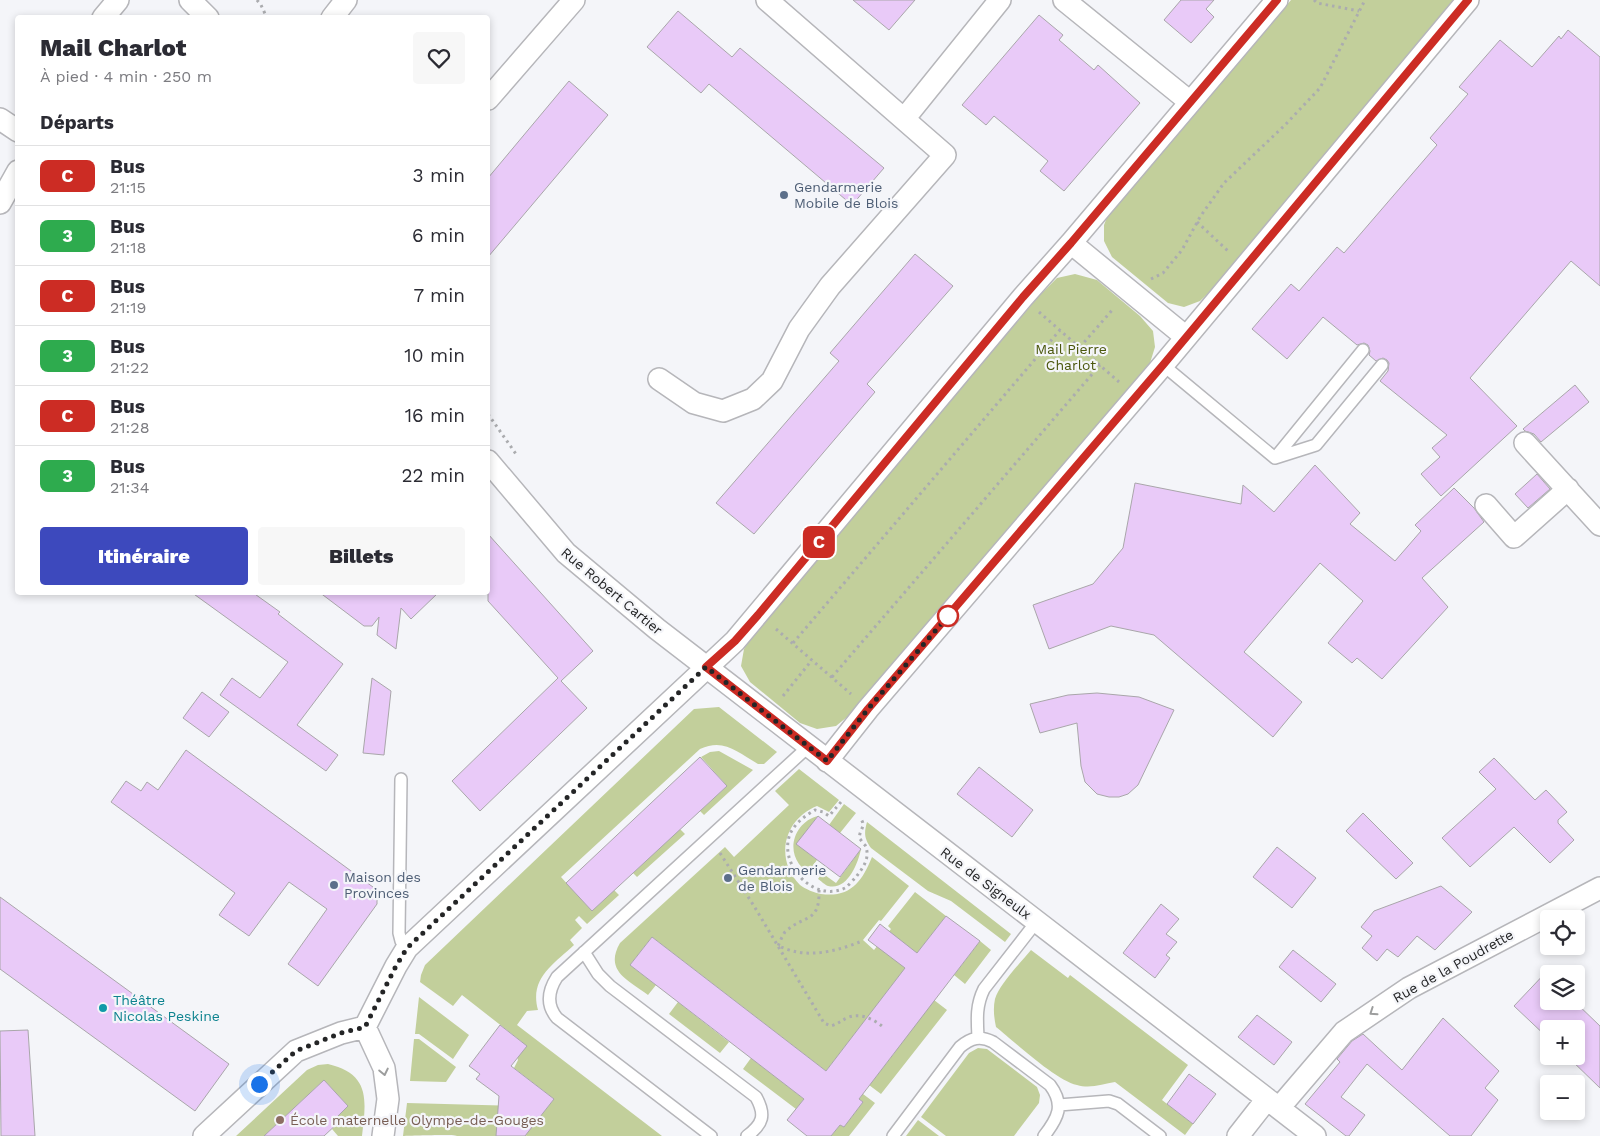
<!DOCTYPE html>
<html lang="fr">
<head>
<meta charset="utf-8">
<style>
	:root { --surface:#fff; --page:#f7f7f7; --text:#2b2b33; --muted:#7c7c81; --line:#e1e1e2; --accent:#3d49bd }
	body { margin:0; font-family:"Work Sans",sans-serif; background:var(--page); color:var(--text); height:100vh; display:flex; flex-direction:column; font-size:19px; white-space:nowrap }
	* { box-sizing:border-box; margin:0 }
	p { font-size:16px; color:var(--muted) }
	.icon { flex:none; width:28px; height:28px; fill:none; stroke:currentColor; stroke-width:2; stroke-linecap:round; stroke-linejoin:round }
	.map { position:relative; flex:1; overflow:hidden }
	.sheet { position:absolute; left:15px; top:15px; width:475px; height:580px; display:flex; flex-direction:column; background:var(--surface); border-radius:5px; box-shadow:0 2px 8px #0003 }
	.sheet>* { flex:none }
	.badge { padding:0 10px; border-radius:8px; font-size:18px; line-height:32px }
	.tools { position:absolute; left:1540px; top:910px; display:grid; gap:10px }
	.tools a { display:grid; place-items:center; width:45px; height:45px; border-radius:5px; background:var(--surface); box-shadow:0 2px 8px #0003; font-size:25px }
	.you { position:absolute; width:25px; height:25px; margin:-12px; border:4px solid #fff; border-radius:50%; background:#1a73e8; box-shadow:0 0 0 8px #1a73e833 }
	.map>.badge { position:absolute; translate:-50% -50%; box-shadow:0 0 0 2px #fff }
	h2 { padding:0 25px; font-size:19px; line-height:45px }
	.round { display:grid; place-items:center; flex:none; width:52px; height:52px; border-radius:5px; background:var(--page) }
	.head { display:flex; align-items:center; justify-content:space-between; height:85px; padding:0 25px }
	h1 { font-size:24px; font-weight:800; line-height:38px }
	.cta { display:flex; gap:10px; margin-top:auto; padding:10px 25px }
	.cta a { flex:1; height:58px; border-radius:5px; background:var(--accent); color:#fff; font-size:20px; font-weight:800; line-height:58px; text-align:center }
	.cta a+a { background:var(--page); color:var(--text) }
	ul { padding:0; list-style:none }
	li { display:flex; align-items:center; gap:15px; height:60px; padding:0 25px; border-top:1px solid var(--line) }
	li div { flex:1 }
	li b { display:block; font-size:19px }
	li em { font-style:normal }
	li .badge { min-width:55px; font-weight:700; text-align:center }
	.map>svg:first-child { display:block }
</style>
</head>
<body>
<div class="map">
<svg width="1600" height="1136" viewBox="0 0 1600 1136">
	<rect width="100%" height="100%" fill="#f4f5f9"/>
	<path fill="#c2cf9b" d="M 1291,0 L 1457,0 L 1215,287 L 1200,301 L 1184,307 L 1168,303 L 1112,257 L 1104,241 L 1104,225 L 1109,212 Z
		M 1075,274 L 1097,280 L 1140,316 L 1153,331 L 1155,347 L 1150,363 L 852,713 L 836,726 L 817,729 L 800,723 L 750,682 L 741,666 L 744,649 L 756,631 L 1039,296 L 1057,278 Z
		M 719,707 L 777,752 L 764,764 L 758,764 C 737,752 724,738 700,749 L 561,877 L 592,911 L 614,890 L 619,895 L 587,924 L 579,916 L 575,920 L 582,928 L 570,940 L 574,945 C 554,964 529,978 538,1010 L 527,1011 L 517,1025 L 662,1136 L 527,1136 L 497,1126 L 496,1136 L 457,1136 C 452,1134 412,1136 403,1136 L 407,1103 L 517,1106 L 536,1121 L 554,1099 L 514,1068 L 518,1060 L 515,1051 L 522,1042 L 462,995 L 453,1006 L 420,982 L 421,975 L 425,965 L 694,709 Z
		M 719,751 L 753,770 L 704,815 L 700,811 L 727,786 L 701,757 L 710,752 Z
		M 799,769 L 839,800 L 829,812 L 817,806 C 784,819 774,859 800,885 C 805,889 815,893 821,894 C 850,898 862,882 872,857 L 909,886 L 881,921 L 879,920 L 863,940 L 874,950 L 891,929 L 888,926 L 915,892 L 946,916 L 826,1071 L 652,937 L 630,965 L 656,985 L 648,995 C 628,980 604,971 620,943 L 725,847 L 734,857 L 789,805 L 775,791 Z
		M 844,804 L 856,813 L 840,833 L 829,825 Z
		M 818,816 L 797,844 L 817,860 L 808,872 C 806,870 801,867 799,864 C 786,846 797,821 818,816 Z
		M 867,822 L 1011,934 L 1005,942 L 951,901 L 928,891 L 871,848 C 864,838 864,833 867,822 Z
		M 680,829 L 685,834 L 637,877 L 633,873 Z
		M 861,849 C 858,864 847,891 828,886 C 825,885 821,881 818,879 L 822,873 L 836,883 Z
		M 980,941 L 991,950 L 965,984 L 954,975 Z
		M 1031,950 L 1068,978 L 1070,975 L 1188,1065 L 1162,1100 L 1193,1124 L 1185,1135 L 1115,1082 C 1103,1084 1090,1089 1077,1085 C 1055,1080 1015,1042 996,1027 C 994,1018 993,1008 995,999 C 999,985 1021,962 1031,950 Z
		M 419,997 L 469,1035 L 453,1059 L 419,1034 L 415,1034 Z
		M 934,1000 L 947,1010 L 881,1094 L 869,1085 L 896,1051 L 882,1040 Z
		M 678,1002 L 729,1042 L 720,1053 L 669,1014 Z
		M 414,1039 L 419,1039 L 456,1067 L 446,1082 L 410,1081 Z
		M 978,1048 L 987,1049 L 1037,1087 L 1040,1095 L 1039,1103 L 1014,1136 L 946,1136 L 921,1117 L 969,1053 Z
		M 751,1058 L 804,1099 L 796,1109 L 743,1069 Z
		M 328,1064 C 371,1074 366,1101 362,1136 L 338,1136 L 332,1129 L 339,1122 L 336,1118 L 348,1106 L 324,1080 L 264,1136 L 236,1136 L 307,1070 L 318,1065 Z
		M 863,1094 L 875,1103 L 849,1136 L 831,1136 L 840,1125 L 844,1127 L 863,1102 L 859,1099 Z
		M 918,1120 L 939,1136 L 906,1136 Z"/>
	<path fill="#e9caf8" stroke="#a9a6aa" d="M 853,0 L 915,0 L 889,30 Z
		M 1181,0 L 1214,0 L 1206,9 L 1214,17 L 1191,43 L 1164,20 Z
		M 678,11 L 732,57 L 740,48 L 884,168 L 852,205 L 709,84 L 701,93 L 647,47 Z
		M 1039,15 L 1063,35 L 1059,40 L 1094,70 L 1098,65 L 1140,103 L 1064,191 L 1040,171 L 1048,161 L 994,116 L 986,125 L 962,105 Z
		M 1568,30 L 1600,57 L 1600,286 L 1571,261 L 1470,378 L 1517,426 L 1441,496 L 1421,474 L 1440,457 L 1432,448 L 1447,435 L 1380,381 L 1388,371 L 1389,363 L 1387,360 L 1383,358 L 1376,361 L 1369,355 L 1370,351 L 1368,345 L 1364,343 L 1357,345 L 1323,317 L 1287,359 L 1252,329 L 1291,284 L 1299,291 L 1337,247 L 1344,253 L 1437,145 L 1430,138 L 1468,94 L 1459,87 L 1500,40 L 1532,67 L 1559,36 L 1561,39 Z
		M 569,81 L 608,115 L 488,257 L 488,178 Z
		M 915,254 L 953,286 L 867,384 L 875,392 L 754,534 L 716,503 L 839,361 L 830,353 Z
		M 1575,385 L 1589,402 L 1541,442 L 1534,434 L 1525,431 L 1523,429 Z
		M 1315,465 L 1360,513 L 1350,524 L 1395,561 L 1421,531 L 1415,525 L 1454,488 L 1474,508 L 1484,522 L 1422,578 L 1448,607 L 1382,679 L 1357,658 L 1352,663 L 1328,643 L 1363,601 L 1320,563 L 1244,652 L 1302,702 L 1273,737 L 1154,635 L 1111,626 L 1049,649 L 1033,605 L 1093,584 L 1123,548 L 1135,483 L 1241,504 L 1243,485 L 1274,512 Z
		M 1537,474 L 1550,489 L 1528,508 L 1515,494 Z
		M 488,534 L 593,651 L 561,681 L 587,708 L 480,811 L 452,781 L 558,678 L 488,601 Z
		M 191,592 L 252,592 L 280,612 L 278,614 L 343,664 L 297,725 L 338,755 L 326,771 L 220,695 L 232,678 L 260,698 L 288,662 Z
		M 319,592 L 439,592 L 411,619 L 401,608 L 396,649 L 377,635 L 379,617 L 372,626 L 364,626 Z
		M 372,678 L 391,691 L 384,755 L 363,753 Z
		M 202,692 L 229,712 L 209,737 L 183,718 Z
		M 1097,693 L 1139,697 L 1174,710 L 1138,785 L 1128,794 L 1119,797 L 1109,797 L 1097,794 L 1085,782 L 1081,766 L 1077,723 L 1040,733 L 1030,704 L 1068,695 Z
		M 186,750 L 377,890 L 377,904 L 318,986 L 288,964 L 327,909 L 289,882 L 249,936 L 219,915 L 235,893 L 111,802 L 126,781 L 141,791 L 147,782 L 158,790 Z
		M 700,757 L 727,786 L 592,911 L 566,883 Z
		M 1494,758 L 1535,800 L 1546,790 L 1567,812 L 1558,820 L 1558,823 L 1574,840 L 1550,863 L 1514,827 L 1470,867 L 1442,838 L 1496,789 L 1479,772 Z
		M 979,767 L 1033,810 L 1012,837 L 957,794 Z
		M 1363,813 L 1413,863 L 1396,879 L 1346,831 Z
		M 818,816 L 861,849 L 840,877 L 796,844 Z
		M 1277,847 L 1316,878 L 1292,908 L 1253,877 Z
		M 1441,886 L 1472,912 L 1435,950 L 1417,936 L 1398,957 L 1387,949 L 1377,961 L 1362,948 L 1372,936 L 1361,927 L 1374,911 Z
		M 0,897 L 229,1064 L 195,1111 L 0,969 Z
		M 1161,904 L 1179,919 L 1166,934 L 1177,942 L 1166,955 L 1170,958 L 1155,978 L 1123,953 Z
		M 946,916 L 980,941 L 859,1099 L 863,1102 L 844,1127 L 840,1125 L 831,1136 L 807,1136 L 787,1120 L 804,1099 L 630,965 L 652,937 L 826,1071 L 905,968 L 868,940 L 880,924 L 917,953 Z
		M 1293,950 L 1336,984 L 1321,1002 L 1279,967 Z
		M 1549,969 L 1549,1001 L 1574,1001 L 1600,1026 L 1600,1088 L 1567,1056 L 1576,1056 L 1576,1029 L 1549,1029 L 1549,1039 L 1514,1006 Z
		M 1257,1015 L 1292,1042 L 1274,1065 L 1238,1037 Z
		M 1443,1018 L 1499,1071 L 1485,1088 L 1498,1100 L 1471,1136 L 1450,1136 L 1367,1064 L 1341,1097 L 1365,1115 L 1349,1136 L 1346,1136 L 1305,1104 L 1340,1062 L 1337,1059 L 1352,1041 L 1363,1034 L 1402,1070 Z
		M 500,1025 L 527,1046 L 511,1066 L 554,1099 L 525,1136 L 496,1136 L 499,1096 L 476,1079 L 480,1074 L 469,1066 Z
		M 28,1030 L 35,1136 L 1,1136 L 0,1031 Z
		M 1189,1074 L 1216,1094 L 1193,1124 L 1167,1104 Z
		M 324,1080 L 348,1106 L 336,1118 L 339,1122 L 324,1136 L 264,1136 Z"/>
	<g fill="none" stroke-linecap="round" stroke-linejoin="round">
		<defs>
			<path id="service" d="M 1163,365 L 1275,458 L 1363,350
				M 1275,458 L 1316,445 L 1382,365
				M 401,779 L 399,933 L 401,941 L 407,948
				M 584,952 L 598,974 L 610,986 L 756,1097 C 766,1115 763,1124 747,1136
				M 978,1037 C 977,1019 976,1005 984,989 L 1037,921
				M 1059,1105 L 1109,1101 L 1118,1104 L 1160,1136
				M 711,1136 L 557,1018 C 546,1005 548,991 557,977 L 809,746
				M 893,1136 L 960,1047 C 971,1038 980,1035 993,1042 L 1050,1085 C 1065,1105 1058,1118 1044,1136"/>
			<path id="minor" d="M 190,0 L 208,18
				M 1064,0 L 1190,102
				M 103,18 L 118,0
				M 332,18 L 346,0
				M 488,99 L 574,0
				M 0,119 L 18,131
				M 904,119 L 1000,0
				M 0,203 L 18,171
				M 1071,243 L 1186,337
				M 659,379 L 694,403 L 723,411 L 753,399 L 772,381 L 799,329 L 830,286 L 945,155 L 767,0
				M 1525,443 L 1600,525
				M 488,461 L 566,553 L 657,629 L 1315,1136
				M 1486,505 L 1514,537 L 1568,489
				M 827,761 L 868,709 L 1163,365 L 1468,0
				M 365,1027 L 384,1068 L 388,1099 L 383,1136
				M 1279,1108 L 1344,1032 L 1409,988 L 1600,888
				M 204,1136 L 296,1051 L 341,1033 L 365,1027 L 396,966 L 407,948 L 735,641 L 1023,297 L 1071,243 L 1277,0
				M 1238,1136 L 1267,1099"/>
		</defs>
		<use href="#service" stroke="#b6b6ba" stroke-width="14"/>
		<use href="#minor" stroke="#b6b6ba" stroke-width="24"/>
		<path stroke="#abacaf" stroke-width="3" stroke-dasharray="2.5 4" stroke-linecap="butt" d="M 257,0 L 261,5 L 267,18
			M 1314,0 L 1317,3 L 1359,11
			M 1197,222 L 1228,251
			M 1151,279 L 1163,273 L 1182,250 L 1200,217 L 1224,183 L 1285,125 L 1320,88 L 1365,0
			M 1039,312 L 1119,382
			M 1080,347 L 1114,308
			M 488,414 L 516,454
			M 776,629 L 851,694
			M 793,643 L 1060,330
			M 832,677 L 1100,365
			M 783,696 L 812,660
			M 841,802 L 829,816 L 823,812 L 815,810 C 806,815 795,823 790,834 C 778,865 814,903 845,888 C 849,885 853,880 856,877 C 863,868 871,857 865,845 C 864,845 861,840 860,839 C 858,834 863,829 863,824 C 863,822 861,819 860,817
			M 720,853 L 754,906 L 824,1023 L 831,1026 C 838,1024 842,1020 849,1017 C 861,1013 873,1019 882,1026
			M 819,890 C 820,924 804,914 785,932 C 782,936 780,942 778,946 C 784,948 791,951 797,952 C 818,956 843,949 862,941"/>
		<use href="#service" stroke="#fff" stroke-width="11"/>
		<use href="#minor" stroke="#fff" stroke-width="21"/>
	</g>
	<defs><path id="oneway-chevron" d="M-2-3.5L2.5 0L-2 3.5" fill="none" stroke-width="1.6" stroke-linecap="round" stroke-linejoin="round" transform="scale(1.25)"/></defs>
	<g stroke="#9c9d9d">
		<use href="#oneway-chevron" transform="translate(1373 1012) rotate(146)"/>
		<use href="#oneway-chevron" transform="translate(384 1072) rotate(78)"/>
	</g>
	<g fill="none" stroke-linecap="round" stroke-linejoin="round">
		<defs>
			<path id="line" d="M 1277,0 L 1071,243 L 1023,297 L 758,615 L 735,641 L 706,667 L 827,761 L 868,709 L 1163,365 L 1468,0"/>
		</defs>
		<use href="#line" stroke="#fff" stroke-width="11"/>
		<use href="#line" stroke="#cc2c24" stroke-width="8"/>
		<path stroke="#242526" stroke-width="5" stroke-dasharray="0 9" d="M 259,1084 L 296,1051 L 341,1033 L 365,1027 L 396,966 L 407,948 L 706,667 L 827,761 L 868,709 L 948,616"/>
	</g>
	<g fill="#5c6f8a" stroke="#f4f5f9" stroke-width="2">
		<circle cx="784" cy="195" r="5"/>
		<circle cx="728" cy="878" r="5"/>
		<circle cx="334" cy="885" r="5"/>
	</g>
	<circle fill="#fff" stroke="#cc2c24" stroke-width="2.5" cx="948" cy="616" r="10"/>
	<circle fill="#0f9aa8" stroke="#f4f5f9" stroke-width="2" cx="103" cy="1008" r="5"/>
	<circle fill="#8d6e63" stroke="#f4f5f9" stroke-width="2" cx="280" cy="1120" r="5"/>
	<g text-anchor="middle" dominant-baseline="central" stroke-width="4.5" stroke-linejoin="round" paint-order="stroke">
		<g font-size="14" fill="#4e5e75" stroke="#f4f5f9" text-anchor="start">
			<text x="794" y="187">Gendarmerie<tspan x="794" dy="16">Mobile de Blois</tspan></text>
			<text x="738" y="870">Gendarmerie<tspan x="738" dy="16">de Blois</tspan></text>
			<text x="344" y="877">Maison des<tspan x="344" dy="16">Provinces</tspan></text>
		</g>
		<g font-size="14" fill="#4b570d" stroke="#f4f5f9">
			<text x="1071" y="349">Mail Pierre<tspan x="1071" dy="16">Charlot</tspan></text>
		</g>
		<g font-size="14" fill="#242526" stroke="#f4f5f9">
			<text transform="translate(612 591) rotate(40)">Rue Robert Cartier</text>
			<text transform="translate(986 883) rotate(37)">Rue de Signeulx</text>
			<text transform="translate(1453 966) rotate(-29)">Rue de la Poudrette</text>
		</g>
		<g font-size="14" fill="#0d838f" stroke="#f4f5f9" text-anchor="start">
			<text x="113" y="1000">Théâtre<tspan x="113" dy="16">Nicolas Peskine</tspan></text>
		</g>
		<g font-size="14" fill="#785e54" stroke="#f4f5f9" text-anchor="start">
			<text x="290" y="1120">École maternelle Olympe-de-Gouges</text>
		</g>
	</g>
</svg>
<div class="tools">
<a><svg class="icon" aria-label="locate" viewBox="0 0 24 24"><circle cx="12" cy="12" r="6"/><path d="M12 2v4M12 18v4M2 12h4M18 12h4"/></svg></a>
<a><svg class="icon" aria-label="layers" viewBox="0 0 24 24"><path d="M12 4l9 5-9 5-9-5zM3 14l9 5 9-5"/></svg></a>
<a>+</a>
<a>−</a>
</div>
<div class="you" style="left:259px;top:1084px"></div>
<b class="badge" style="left:819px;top:542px;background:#cc2c24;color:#fff">C</b>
<section class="sheet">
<div class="head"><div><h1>Mail Charlot</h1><p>À pied · 4 min · 250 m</p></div><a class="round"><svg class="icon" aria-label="heart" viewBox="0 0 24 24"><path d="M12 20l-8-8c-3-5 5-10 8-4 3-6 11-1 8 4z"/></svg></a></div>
<h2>Départs</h2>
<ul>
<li><span class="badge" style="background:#cc2c24;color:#fff">C</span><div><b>Bus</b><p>21:15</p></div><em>3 min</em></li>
<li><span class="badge" style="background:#2eab4e;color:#fff">3</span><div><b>Bus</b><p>21:18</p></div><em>6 min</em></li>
<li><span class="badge" style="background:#cc2c24;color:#fff">C</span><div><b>Bus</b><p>21:19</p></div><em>7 min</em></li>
<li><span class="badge" style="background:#2eab4e;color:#fff">3</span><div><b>Bus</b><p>21:22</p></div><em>10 min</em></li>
<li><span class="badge" style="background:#cc2c24;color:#fff">C</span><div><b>Bus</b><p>21:28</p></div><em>16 min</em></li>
<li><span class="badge" style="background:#2eab4e;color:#fff">3</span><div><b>Bus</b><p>21:34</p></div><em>22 min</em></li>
</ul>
<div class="cta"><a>Itinéraire</a><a>Billets</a></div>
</section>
</div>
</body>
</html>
